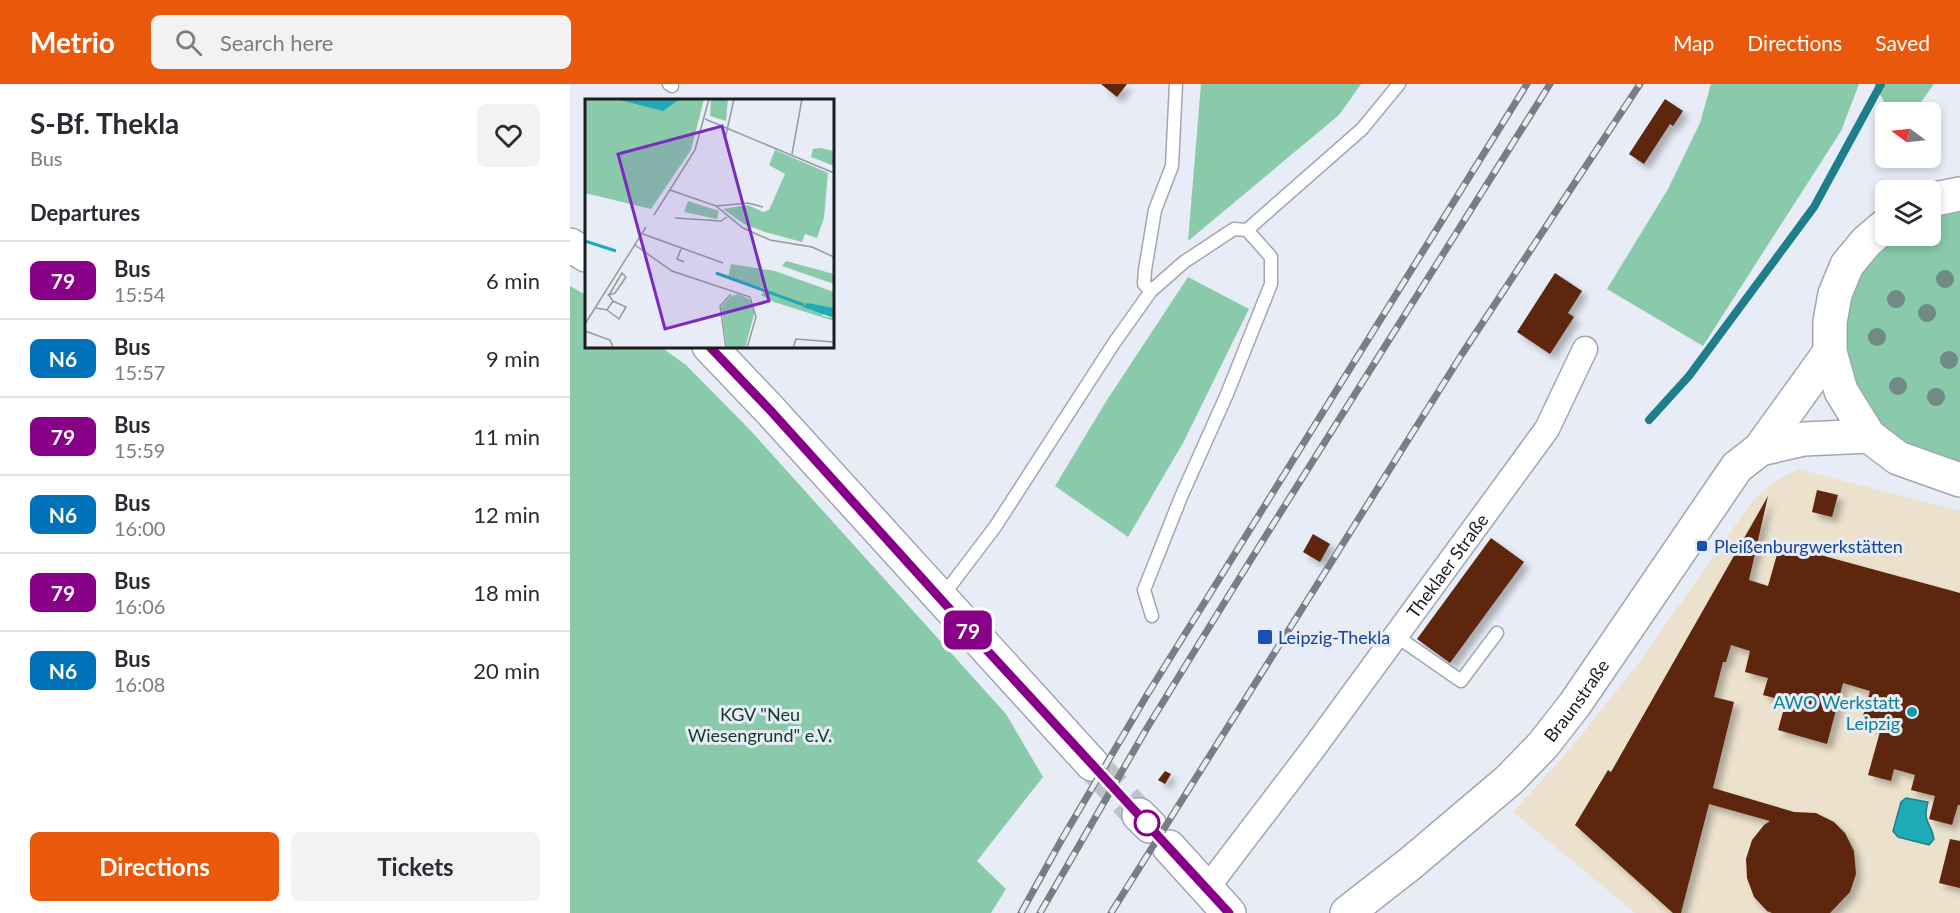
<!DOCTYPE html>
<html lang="en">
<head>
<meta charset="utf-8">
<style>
	:root { --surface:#fff; --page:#f2f2f3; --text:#2b2b33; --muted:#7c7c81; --line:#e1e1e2; --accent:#ea580c }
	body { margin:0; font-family:Lato,sans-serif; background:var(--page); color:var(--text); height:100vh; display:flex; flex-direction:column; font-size:22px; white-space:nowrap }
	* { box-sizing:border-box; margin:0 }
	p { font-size:20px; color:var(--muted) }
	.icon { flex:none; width:33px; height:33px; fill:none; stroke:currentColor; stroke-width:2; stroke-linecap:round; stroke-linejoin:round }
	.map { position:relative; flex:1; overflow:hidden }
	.panel { display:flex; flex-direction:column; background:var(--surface); width:570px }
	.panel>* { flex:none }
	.badge { padding:0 12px; border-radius:9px; font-size:21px; line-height:39px }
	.needle { width:39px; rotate:285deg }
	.fabs { position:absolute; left:1305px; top:18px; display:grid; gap:12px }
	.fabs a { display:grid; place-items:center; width:66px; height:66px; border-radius:9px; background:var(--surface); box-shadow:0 3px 9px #0003; font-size:30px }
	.map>.badge { position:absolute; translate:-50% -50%; box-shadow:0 0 0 3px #fff }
	h2 { padding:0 30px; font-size:22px; line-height:54px }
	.round { display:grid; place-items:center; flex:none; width:63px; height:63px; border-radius:9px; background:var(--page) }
	.head { display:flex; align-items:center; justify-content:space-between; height:102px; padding:0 30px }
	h1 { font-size:28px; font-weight:700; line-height:45px }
	.action { display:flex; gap:12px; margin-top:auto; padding:12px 30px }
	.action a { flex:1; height:69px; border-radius:9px; background:var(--accent); color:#fff; font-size:24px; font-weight:700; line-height:69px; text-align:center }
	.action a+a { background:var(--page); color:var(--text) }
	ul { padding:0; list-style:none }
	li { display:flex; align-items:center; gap:18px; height:78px; padding:0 30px; border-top:2px solid var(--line) }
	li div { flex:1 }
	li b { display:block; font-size:22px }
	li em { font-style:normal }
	li .badge { min-width:66px; font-weight:700; text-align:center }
	header { display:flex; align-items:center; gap:36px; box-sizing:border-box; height:84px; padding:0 30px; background:var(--accent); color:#fff }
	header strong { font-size:28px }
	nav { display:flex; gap:33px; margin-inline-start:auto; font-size:21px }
	.search { width:420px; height:54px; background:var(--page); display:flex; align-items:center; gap:15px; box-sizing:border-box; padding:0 21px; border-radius:9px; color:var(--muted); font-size:22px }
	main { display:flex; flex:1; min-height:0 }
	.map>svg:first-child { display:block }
</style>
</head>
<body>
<header>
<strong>Metrio</strong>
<div class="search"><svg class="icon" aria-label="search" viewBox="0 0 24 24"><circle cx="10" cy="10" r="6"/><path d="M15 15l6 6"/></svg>Search here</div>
<nav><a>Map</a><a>Directions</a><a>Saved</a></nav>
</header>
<main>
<section class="panel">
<div class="head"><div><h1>S-Bf. Thekla</h1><p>Bus</p></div><a class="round"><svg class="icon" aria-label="heart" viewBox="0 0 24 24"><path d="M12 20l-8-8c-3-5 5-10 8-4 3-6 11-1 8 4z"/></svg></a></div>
<h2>Departures</h2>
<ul>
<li><span class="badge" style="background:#808;color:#fff">79</span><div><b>Bus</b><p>15:54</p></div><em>6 min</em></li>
<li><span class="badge" style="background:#0072bc;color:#fff">N6</span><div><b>Bus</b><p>15:57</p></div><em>9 min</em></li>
<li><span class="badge" style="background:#808;color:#fff">79</span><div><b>Bus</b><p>15:59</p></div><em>11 min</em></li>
<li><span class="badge" style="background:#0072bc;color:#fff">N6</span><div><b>Bus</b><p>16:00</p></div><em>12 min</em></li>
<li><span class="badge" style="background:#808;color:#fff">79</span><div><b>Bus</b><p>16:06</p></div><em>18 min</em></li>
<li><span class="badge" style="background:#0072bc;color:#fff">N6</span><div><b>Bus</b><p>16:08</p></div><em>20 min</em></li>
</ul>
<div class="action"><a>Directions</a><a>Tickets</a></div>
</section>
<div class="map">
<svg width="1390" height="829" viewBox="0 0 1390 829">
	<defs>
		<filter id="shadow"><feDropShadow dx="5.5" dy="5.5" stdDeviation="3" flood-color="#0004"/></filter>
	</defs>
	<rect width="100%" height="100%" fill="#e7ecf6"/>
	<path fill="#ebe1cc" d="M 1228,385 L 1390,427 L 1390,829 L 1065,829 L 943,728 L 996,670 L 1068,580 L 1181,419 L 1201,400 Z"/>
	<path fill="#88caaa" d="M 631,0 L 791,0 L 769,31 L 618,157 Z
		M 1141,0 L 1289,0 L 1271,47 L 1133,262 L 1037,205 L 1098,105 L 1130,39 Z
		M 1304,0 L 1364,0 L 1344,28 L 1320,28 Z
		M 1390,121 L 1390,383 L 1361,376 L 1312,346 L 1292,321 L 1274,273 L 1277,216 L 1290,190 L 1321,152 L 1360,152 L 1361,128 Z
		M 618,193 L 679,225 L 613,359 L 558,453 L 485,402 L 537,316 Z
		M 0,202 L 16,211 L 16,262 L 91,263 L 116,281 L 181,347 L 436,630 L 473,693 L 407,777 L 436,805 L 421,829 L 0,829 Z"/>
	<path fill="#1faab7" stroke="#1e7f8a" stroke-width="1.5" d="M 1336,714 L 1358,718 C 1352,740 1361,737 1364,755 L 1359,761 L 1328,753 L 1323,747 L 1331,718 Z"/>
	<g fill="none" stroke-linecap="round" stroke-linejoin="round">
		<path stroke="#1e7f8a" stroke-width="8" d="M 1079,336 L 1119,292 L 1244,123 L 1311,0"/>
	</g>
	<path fill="#5d260e" filter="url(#shadow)" d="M 531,0 L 557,0 L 547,13 Z
		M 1095,15 L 1113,27 L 1103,42 L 1100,40 L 1074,80 L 1059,70 Z
		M 985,189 L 1012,207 L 998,229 L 1004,233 L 980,270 L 947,248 Z
		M 1247,406 L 1268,411 L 1262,433 L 1242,428 Z
		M 1198,412 L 1179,496 L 1198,502 L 1210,460 L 1390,509 L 1390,721 L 1388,721 L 1382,741 L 1359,735 L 1365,712 L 1341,706 L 1345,691 L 1324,685 L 1321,697 L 1298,691 L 1311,644 L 1291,639 L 1300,607 L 1273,599 L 1257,660 L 1208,646 L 1216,617 L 1193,611 L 1198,594 L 1175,588 L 1180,567 L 1161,561 L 1156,578 L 1153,578 L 1144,613 L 1164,618 L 1143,704 L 1224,728 L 1246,729 L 1264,738 L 1275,749 L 1284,767 L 1286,790 L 1280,808 L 1260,829 L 1202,829 L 1197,827 L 1184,813 L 1177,794 L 1176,775 L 1182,756 L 1194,741 L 1200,737 L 1139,720 L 1111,829 L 1103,829 L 1005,741 L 1038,686 L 1041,688 Z
		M 743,450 L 760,460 L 750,478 L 733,468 Z
		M 921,454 L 954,478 L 880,579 L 847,555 Z
		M 595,687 L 601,690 L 595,700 L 588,696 Z
		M 1380,755 L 1390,757 L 1390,804 L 1369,799 Z"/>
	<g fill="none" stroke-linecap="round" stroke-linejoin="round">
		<path stroke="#bec2cb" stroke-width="33" stroke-dasharray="33 16" stroke-linecap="butt" d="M 522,680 L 569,731"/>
		<defs>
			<path id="lane" d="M 99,0 L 102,2
				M 581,207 L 614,178 L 664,145 L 677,146 L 792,45 L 829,0
				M 371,514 L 425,443 L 544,259 L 581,207 L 574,200 L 575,186 L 585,126 L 602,82 L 606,0
				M 582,532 L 574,506 L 611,413 L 657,310 L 701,200 L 701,173 L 677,146
				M 826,552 L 891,597 L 927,549"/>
			<g id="street">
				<path id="s1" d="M 637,804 L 743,665 L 977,345 L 1015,265"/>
			</g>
			<g id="secondary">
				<path d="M 1360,116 L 1390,110"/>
				<path d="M 1316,141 L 1296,158 L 1277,181 L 1265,210 L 1260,238 L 1260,268 L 1271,307 L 1299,352 L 1328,374 L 1390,396"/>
				<path d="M 0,161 L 16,171"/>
				<path d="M 139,262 L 200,326 L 522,680"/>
				<path d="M 1190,365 L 1234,355 L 1299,352"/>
				<path d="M 569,731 L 580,742"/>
				<path d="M 599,763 L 659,829"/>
				<path id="s2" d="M 777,829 L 841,779 L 939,696 L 973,661 L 1005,620 L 1167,383 L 1190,365 L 1260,268"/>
			</g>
		</defs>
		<use href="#lane" stroke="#a1a6b0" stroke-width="15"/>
		<use href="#street" stroke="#a1a6b0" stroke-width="27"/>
		<use href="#secondary" stroke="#a1a6b0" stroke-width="36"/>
		<use href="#lane" stroke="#fff" stroke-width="12"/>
		<use href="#street" stroke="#fff" stroke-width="24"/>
		<use href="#secondary" stroke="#fff" stroke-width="33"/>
		<defs>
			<path id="rail" d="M 451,829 L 492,755 L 577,611 L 957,0
				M 470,829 L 577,644 L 680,477 L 980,0
				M 541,829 L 892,270 L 1070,0"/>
		</defs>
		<use href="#rail" stroke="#797d84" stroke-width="7"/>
		<use href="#rail" stroke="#e7ecf6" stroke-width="4.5" stroke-dasharray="14" stroke-linecap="butt"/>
	</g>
	<g fill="#718a85">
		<circle cx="1375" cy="195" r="9"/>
		<circle cx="1326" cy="215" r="9"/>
		<circle cx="1357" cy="229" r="9"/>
		<circle cx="1307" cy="253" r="9"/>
		<circle cx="1379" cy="276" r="9"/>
		<circle cx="1328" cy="302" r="9"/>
		<circle cx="1366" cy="313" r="9"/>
	</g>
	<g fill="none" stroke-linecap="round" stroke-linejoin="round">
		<defs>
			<path id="line" d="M 139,262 L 200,326 L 414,563 L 659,829"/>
		</defs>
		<use href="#line" stroke="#fff" stroke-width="14"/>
		<use href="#line" stroke="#808" stroke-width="9"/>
	</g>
	<g fill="#1a4fb4" stroke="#e7ecf6" stroke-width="2">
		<rect x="1126" y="456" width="12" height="12" rx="3"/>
		<rect x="687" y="545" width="16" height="16" rx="3"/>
	</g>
	<circle fill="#0f9aa8" stroke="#e7ecf6" stroke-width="2" cx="1342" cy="628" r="6"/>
	<circle fill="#fff" stroke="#808" stroke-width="3" cx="577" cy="739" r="12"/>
	<g text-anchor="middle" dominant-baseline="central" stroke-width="6" stroke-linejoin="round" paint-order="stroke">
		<g font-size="18" fill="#164399" stroke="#e7ecf6" text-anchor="start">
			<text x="1144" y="462">Pleißenburgwerkstätten</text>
			<text x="708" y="553">Leipzig-Thekla</text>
		</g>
		<g font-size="18" fill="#1a1c20" stroke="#e7ecf6">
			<text stroke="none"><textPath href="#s1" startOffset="402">Theklaer Straße</textPath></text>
			<text stroke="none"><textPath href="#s2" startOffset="314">Braunstraße</textPath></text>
		</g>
		<g font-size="18" fill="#0d838f" stroke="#e7ecf6" text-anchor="end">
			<text x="1330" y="618">AWO Werkstatt<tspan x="1330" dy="21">Leipzig</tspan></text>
		</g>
		<g font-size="18" fill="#103a29" stroke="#e7ecf6">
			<text x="190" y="630">KGV "Neu<tspan x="190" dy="21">Wiesengrund" e.V.</tspan></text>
		</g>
	</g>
	<g transform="translate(15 15)">
		<rect width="249" height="249" fill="#e7ecf6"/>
		<path d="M 0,0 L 119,0 L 106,51 L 66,110 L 0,94 ZM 126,0 L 143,0 L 141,22 L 125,17 ZM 235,49 L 249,52 L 249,67 L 226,58 L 228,50 ZM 190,51 L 243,74 L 239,119 L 232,139 L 220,135 L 217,143 L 180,133 L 159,125 L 138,110 L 163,106 L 178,113 L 184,111 L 200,75 L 184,66 ZM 103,102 L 134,112 L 132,120 L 99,113 ZM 201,162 L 249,175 L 249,185 L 197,167 ZM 146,165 L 190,172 L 249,193 L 249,209 L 243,209 L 237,217 L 249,219 L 249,222 L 189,203 L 176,196 L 182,190 L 143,179 ZM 153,195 L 164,200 L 170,212 L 160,249 L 142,249 L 136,208 L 146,197 Z" fill="#88caaa"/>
		<path d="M 31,0 L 95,0 L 78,12 ZM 222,204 L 249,209 L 249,219 L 218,208 Z" fill="#1faab7"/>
		<path fill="none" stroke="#1faab7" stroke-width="3" d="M 0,142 L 31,152M 131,174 L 219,206"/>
		<path fill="none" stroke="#9599a0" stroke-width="1.5" d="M 120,20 L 249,74M 140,40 L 149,0M 207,55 L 217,0M 85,91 L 131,107 L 163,104 L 178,108M 131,107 L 158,129 L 185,141 L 227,148 L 249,158M 69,116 L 110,51 L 124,0M 90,119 L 136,122 L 142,118M 58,135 L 138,164M 50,146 L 87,172 L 165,198 L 171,218 L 162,249M 96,150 L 92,160 L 99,163M 37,174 L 41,178 L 30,194 L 24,196 ZM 11,209 L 22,211 L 28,202 L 23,195M 22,211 L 34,220 L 41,208 L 28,202M 0,225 L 61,128M 0,232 L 25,241 L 28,248M 141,249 L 135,207 L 146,195M 208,249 L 211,240 L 249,243"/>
		<path fill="#7b2cbf" fill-opacity="0.15" stroke="#7b2cbf" stroke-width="3" d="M 137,27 L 184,202 L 80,230 L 33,55 Z"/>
		<rect width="249" height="249" fill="none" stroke="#1a1c20" stroke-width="3"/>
	</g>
</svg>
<div class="fabs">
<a><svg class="needle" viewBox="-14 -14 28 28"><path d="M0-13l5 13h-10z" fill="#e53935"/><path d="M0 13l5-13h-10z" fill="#7c7c81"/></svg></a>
<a><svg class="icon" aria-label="layers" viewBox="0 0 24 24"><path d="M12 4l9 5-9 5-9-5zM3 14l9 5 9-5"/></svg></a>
</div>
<b class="badge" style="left:398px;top:546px;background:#808;color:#fff">79</b>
</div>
</main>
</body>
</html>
